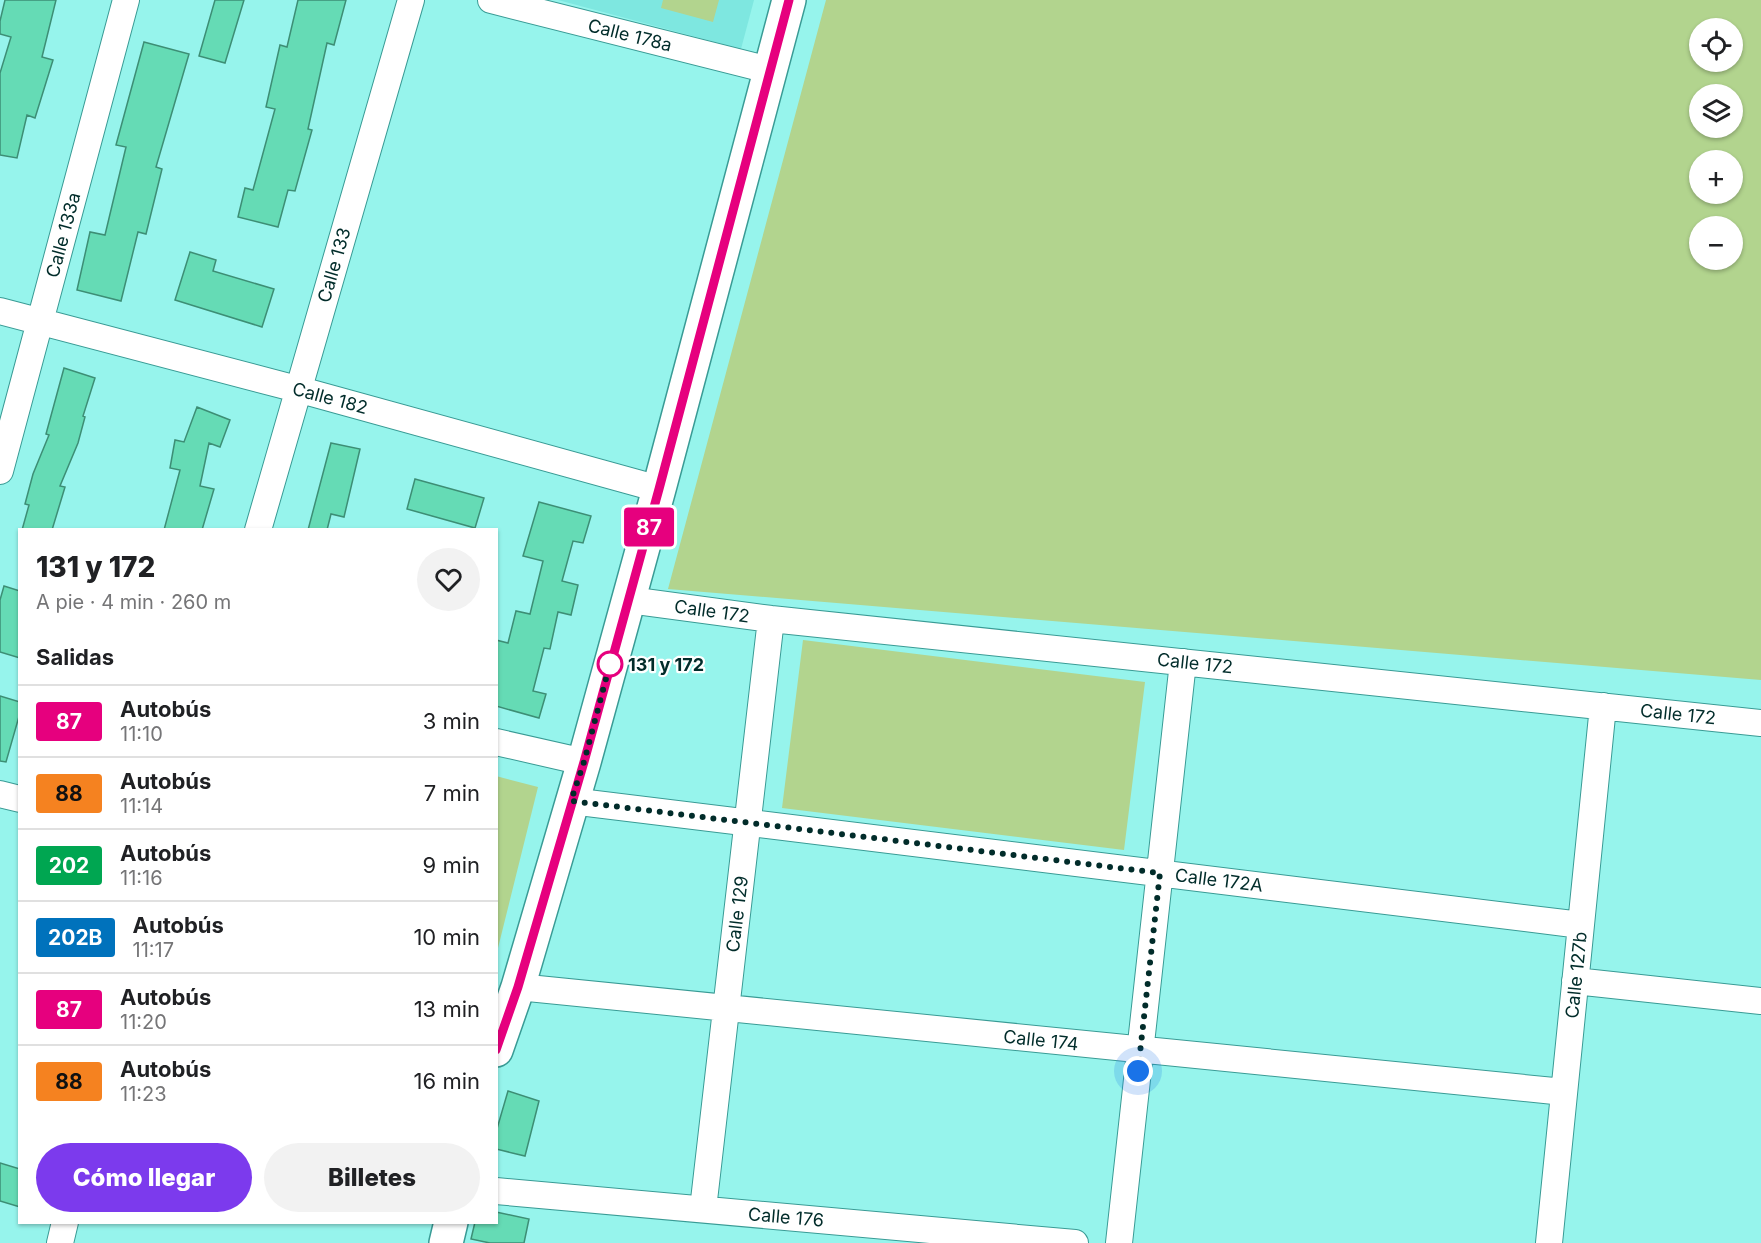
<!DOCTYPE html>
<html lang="es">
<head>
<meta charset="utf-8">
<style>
	:root { --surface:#fff; --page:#f2f2f2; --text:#202124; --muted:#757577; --line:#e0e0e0; --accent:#7c3aed }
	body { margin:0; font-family:Inter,sans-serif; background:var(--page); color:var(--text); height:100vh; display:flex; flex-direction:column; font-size:22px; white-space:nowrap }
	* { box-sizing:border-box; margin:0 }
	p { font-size:20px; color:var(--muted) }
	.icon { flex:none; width:33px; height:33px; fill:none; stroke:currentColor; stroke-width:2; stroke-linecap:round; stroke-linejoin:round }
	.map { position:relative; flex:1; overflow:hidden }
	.drawer { position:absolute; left:18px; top:528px; width:480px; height:696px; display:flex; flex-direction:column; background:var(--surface); border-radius:0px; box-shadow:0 2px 4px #0004 }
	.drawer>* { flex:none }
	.badge { padding:0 12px; border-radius:4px; font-size:21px; line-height:39px }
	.fabs { position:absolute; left:1689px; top:18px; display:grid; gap:12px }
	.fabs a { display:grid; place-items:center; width:54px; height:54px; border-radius:50%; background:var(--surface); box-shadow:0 2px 4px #0004; font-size:30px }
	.you { position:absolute; width:30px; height:30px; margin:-15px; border:4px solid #fff; border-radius:50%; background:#1a73e8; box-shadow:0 0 0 9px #1a73e833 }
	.map>.badge { position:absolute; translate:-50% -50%; box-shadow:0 0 0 3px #fff }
	h2 { padding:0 18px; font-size:22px; line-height:54px }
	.round { display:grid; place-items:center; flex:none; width:63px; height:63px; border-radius:32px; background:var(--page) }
	.overview { display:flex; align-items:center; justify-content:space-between; height:102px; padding:0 18px }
	h1 { font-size:28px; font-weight:800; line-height:45px }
	.button { display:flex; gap:12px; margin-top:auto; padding:12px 18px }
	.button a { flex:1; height:69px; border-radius:36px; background:var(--accent); color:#fff; font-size:24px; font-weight:800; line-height:69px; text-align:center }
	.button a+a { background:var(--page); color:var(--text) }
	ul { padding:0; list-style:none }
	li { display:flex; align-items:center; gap:18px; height:72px; padding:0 18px; border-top:2px solid var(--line) }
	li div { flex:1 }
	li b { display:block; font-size:22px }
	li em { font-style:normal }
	li .badge { min-width:66px; font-weight:700; text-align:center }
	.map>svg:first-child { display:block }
</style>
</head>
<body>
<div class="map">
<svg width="1761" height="1243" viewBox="0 0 1761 1243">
	<rect width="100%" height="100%" fill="#96f4ec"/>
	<path fill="#7ee7e0" d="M 558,0 L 754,0 L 741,49 Z"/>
	<path fill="#b2d48e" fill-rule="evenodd" d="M 663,0 L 719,0 L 713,22 L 661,8 Z
		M 826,0 L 1761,0 L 1761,680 L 668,589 ZM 1700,28 L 1732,28 L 1732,62 L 1700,62 ZM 1700,94 L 1732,94 L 1732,128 L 1700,128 ZM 1732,160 L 1732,194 L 1700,194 L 1700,160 ZM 1700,226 L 1732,226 L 1732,260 L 1700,260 Z
		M 803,640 L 1145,682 L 1124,850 L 782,808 Z
		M 496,776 L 538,787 L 498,948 L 496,948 Z"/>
	<path fill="#65dbb5" stroke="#3d8e75" stroke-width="1.5" d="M 5,0 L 56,0 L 42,57 L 53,60 L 35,118 L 27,115 L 17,158 L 0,155 L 0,73 L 11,37 L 0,34 L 0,21 Z
		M 215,0 L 244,0 L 225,63 L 199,56 Z
		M 298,0 L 346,0 L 334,45 L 327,43 L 308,129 L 312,130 L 295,191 L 288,190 L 278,227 L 238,217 L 245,188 L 253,190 L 275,109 L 266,107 L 280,45 L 287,47 Z
		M 144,42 L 189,54 L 156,167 L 162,169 L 146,234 L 138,232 L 121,301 L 77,290 L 90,232 L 105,235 L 126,147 L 116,145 Z
		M 190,252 L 216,260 L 213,271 L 274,289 L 262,327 L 175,300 Z
		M 64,368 L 95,378 L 83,416 L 85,417 L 78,443 L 60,486 L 65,487 L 52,530 L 22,530 L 29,505 L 25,504 L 33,474 L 49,435 L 46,434 Z
		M 197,407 L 230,420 L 220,447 L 209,443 L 200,486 L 214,489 L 202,530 L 164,530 L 180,470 L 170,468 L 175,440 L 184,442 Z
		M 331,443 L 360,449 L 344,517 L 331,514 L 327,530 L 308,530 Z
		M 415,479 L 484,498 L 475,528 L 407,509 Z
		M 539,502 L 591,516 L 583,543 L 573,541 L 562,581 L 578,585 L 571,615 L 558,612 L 550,649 L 544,648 L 533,691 L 546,694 L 539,718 L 496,706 L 496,640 L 508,643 L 516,611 L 530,614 L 543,561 L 523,556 Z
		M 4,586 L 20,591 L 20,658 L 0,652 L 0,600 Z
		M 0,696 L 20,702 L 20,713 L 6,762 L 0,761 Z
		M 508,1091 L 539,1101 L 525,1156 L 496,1149 L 496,1132 Z
		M 0,1163 L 20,1169 L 20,1207 L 0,1201 Z
		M 496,1212 L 529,1219 L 524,1243 L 490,1243 L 471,1239 L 475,1222 L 496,1222 Z"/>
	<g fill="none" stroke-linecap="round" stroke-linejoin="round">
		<defs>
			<path id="street" d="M 491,0 L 769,70
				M 0,311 L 297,389 L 659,489
				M 0,471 L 126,0
				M 258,530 L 411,0
				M 629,600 L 771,619 L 1761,723
				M 496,742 L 584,762
				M 0,794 L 20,799
				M 571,801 L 1581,925
				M 1575,981 L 1761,1001
				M 518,987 L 1564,1092
				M 496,1191 L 1075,1243
				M 703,1209 L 771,619
				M 60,1243 L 65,1222
				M 1119,1243 L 1183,662
				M 1549,1243 L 1603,706"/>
			<path id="secondary" d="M 496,1050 L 518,987 L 584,762 L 659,489 L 789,0
				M 446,1243 L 451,1222"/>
		</defs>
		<use href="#street" stroke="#399b95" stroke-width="28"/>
		<use href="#secondary" stroke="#399b95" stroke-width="36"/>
		<use href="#street" stroke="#fff" stroke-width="26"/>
		<use href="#secondary" stroke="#fff" stroke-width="33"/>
	</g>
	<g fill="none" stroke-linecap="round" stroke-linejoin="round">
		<defs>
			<path id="line" d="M 496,1050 L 518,987 L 584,762 L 659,489 L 789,0"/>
		</defs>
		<use href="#line" stroke="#fff" stroke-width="14"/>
		<use href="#line" stroke="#e6007e" stroke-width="9"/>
		<path stroke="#012c2a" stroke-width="6" stroke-dasharray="0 10.8" d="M 610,664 L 612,656 L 584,762 L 571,801 L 1160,873 L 1138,1071"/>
	</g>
	<circle fill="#fff" stroke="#e6007e" stroke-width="3" cx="610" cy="664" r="12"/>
	<g text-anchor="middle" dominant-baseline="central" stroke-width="4.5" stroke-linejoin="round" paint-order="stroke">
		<g font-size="18" fill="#012c2a" stroke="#fff">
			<text transform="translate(630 35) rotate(14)">Calle 178a</text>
			<text transform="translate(63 235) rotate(-75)">Calle 133a</text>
			<text transform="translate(334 265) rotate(-74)">Calle 133</text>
			<text transform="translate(330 398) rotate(15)">Calle 182</text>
			<text transform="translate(712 611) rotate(8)">Calle 172</text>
			<text transform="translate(1195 663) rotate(6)">Calle 172</text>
			<text transform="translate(1678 714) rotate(6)">Calle 172</text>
			<text transform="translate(1219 880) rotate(7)">Calle 172A</text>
			<text transform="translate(737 914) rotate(-83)">Calle 129</text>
			<text transform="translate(1576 975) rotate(-84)">Calle 127b</text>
			<text transform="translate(1041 1040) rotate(6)">Calle 174</text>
			<text transform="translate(786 1217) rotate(5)">Calle 176</text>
		</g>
		<g font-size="18" font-weight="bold" fill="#012c2a" stroke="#fff" text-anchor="start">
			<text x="628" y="664">131 y 172</text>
		</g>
	</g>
</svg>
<div class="fabs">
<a><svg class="icon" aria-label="locate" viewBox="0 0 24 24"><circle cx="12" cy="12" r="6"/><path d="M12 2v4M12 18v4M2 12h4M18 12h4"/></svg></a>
<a><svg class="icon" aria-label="layers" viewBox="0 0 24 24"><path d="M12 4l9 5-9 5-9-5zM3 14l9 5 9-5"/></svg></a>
<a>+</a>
<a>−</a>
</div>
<div class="you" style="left:1138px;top:1071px"></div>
<b class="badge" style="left:649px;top:527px;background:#e6007e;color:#fff">87</b>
<section class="drawer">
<div class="overview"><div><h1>131 y 172</h1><p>A pie · 4 min · 260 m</p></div><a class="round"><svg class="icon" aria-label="heart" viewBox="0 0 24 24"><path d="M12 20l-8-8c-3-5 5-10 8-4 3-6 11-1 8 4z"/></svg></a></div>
<h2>Salidas</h2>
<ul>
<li><span class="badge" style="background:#e6007e;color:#fff">87</span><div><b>Autobús</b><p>11:10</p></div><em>3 min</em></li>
<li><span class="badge" style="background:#f58220;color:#111">88</span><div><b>Autobús</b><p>11:14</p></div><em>7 min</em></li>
<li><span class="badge" style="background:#00a651;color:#fff">202</span><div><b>Autobús</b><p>11:16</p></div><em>9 min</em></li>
<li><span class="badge" style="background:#0072bc;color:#fff">202B</span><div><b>Autobús</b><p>11:17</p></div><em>10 min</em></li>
<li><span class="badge" style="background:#e6007e;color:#fff">87</span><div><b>Autobús</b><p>11:20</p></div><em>13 min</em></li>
<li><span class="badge" style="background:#f58220;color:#111">88</span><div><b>Autobús</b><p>11:23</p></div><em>16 min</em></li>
</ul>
<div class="button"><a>Cómo llegar</a><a>Billetes</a></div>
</section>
</div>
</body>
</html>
